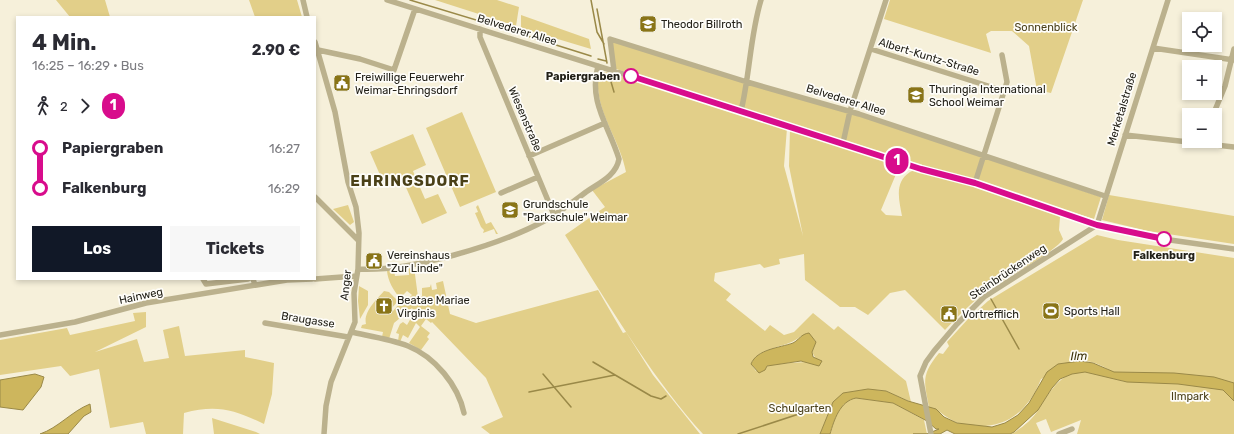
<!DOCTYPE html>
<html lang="de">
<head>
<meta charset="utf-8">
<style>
	:root { --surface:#fff; --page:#f7f7f7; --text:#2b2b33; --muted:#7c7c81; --accent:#111827 }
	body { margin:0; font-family:Rubik,sans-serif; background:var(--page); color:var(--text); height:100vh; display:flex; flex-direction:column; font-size:15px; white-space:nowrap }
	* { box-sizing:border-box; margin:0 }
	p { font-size:13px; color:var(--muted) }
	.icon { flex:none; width:22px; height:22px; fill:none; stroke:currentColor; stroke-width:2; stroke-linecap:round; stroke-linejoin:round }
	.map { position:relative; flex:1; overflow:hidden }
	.side { position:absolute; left:16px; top:16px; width:300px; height:264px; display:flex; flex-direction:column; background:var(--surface); border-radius:0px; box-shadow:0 2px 6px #0003 }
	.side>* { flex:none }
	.badge { padding:0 8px; border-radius:13px; font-size:14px; line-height:26px }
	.controls { position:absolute; left:1182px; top:12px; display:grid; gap:8px }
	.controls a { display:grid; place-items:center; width:40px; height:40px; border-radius:0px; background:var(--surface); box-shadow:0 2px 6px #0003; font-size:20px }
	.map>.badge { position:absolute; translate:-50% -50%; box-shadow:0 0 0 2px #fff }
	.legs { display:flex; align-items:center; gap:6px; height:44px; padding:0 16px; font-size:13px }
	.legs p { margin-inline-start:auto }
	.summary { display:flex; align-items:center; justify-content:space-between; height:68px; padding:0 16px }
	h1 { font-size:22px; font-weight:700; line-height:30px }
	.cta { display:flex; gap:8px; margin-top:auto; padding:8px 16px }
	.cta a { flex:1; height:46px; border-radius:0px; background:var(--accent); color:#fff; font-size:16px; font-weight:700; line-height:46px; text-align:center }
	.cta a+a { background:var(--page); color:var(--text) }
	ul { padding:0 16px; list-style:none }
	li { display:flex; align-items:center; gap:14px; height:40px; font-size:15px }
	li i { display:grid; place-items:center; width:6px; height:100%; margin:0 5px; background:currentColor }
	li i::after { content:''; width:10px; height:10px; margin:-5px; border:3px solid; border-radius:50%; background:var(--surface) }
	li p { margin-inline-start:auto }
	li:first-child i { background:linear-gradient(#0000 50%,currentColor 0) }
	li:last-child i { background:linear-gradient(currentColor 50%,#0000 0) }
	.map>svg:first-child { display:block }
</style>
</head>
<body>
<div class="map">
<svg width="1234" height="434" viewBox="0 0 1234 434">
	<rect width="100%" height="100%" fill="#f6f0da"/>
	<path fill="#e2cf89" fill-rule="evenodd" d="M 56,0 L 105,0 L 110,17 L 70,17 Z
		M 249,0 L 297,0 L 302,17 L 255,17 Z
		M 435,0 L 497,0 L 519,7 L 516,26 Z
		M 890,0 L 1083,0 L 1051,93 L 1037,90 L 1029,46 L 1012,31 L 991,31 L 986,34 L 991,53 L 884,19 Z
		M 521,15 L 589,39 L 591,49 L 521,28 Z
		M 611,40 L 853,114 L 1101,197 L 1094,219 L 616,69 Z
		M 604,72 L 611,73 L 787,128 L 784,166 L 803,236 L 789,166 L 790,129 L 896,162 L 899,167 L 881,210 L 886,215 L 902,216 C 899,200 894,182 910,172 C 926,162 1033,204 1054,212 L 1060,217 L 1059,230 L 1063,239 C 1057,251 1005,278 990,289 C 973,301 959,315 945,330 L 905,290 L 890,293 L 868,315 L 855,307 L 840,307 L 805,280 L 804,254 L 779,259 L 780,264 L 764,268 L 760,264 L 715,273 L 714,281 L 731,294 L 726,300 L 765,331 L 770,325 L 784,335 L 794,332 L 813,313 L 834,330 L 838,326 L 906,381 L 911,402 L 886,391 L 877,390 L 833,402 L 820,434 L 703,434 C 651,377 607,302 565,235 L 605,207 L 592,190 L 626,172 C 620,139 595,112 598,77 ZM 801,336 L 815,340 L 815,344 L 812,352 L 816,359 L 806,362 L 773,364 L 756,371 L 751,364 C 759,345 788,349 801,336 Z
		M 462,112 L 496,192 L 460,207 L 426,128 Z
		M 413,134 L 426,165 L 413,171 L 425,199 L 438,194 L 447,213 L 422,224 L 401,176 L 384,184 L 370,152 Z
		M 1109,195 L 1234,216 L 1234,244 L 1148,231 L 1102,220 Z
		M 348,205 L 354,222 L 350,225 L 333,209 Z
		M 478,205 L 486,224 L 491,222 L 498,234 L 496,234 L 494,229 L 483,233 L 484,230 L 481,227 L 475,213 L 478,212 L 476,207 Z
		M 1097,235 L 1118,240 L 1234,258 L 1234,434 L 1077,434 L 1081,420 L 1051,432 L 1046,419 L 1036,423 L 1041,434 L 1011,434 C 1021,429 1033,419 1038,410 C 1050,392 1061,370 1087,372 C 1100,373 1113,379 1126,382 C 1114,372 1097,360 1081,361 C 1072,362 1051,375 1041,379 C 1027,416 998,434 958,423 C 947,419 940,410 929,407 C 924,381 921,375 939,353 L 943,354 L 949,346 L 947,342 L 968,319 L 988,301 Z
		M 414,267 L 418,297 L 422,296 L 422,288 L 430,287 L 431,284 L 432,290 L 437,289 L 436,283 L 443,281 L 450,314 L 476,323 L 598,290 L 623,333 L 626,332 L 653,375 L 700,434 L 490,434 L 481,427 L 503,417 L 486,378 L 432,322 L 431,323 L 426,319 L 421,326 L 430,333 L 427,337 L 429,339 L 421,350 L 409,343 L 420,327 L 416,323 L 408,338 L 403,335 L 400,342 L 398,341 L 399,334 L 396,333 L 400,324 L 403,322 L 407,325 L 411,318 L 415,322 L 419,319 L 412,308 L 394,323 L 389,339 L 382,337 L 383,332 L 361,328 L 362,325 L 366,324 C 363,312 377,299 384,291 L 389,292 L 398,301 L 391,309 L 393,311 L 399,304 L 401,306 L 412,295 L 407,291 L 400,298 C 393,290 388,281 387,271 L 394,270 L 395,276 L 409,275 L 409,268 Z
		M 359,286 L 368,291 L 368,305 L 360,319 L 358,301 Z
		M 146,312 L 146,327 L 95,352 L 137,339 L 144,362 L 169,358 L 163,330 L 179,326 L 185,356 L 245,350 L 245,357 L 274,363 L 272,394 L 264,424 C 235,410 217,404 184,413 L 183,434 L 146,434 L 143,422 L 110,428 L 99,369 L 70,376 L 61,366 L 0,375 L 0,340 L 67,328 L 70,335 L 135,321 L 133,313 Z
		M 856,398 L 893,403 L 924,420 L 927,434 L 830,434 C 834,420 840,401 856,398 Z
		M 212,418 L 256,432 L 260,434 L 214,434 Z"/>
	<path fill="#cdb65d" stroke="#9a8948" d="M 809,333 L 816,342 L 812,352 L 813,357 L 822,361 L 819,366 L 801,361 L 767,366 L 765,370 L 759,373 L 751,364 C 757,349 779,348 793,343 C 799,340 801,334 809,333 Z
		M 1080,361 L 1093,363 L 1114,372 L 1174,373 L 1214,377 L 1234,383 L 1234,401 L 1223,390 L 1178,384 L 1127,382 L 1085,372 L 1072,374 L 1060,379 L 1052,388 L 1038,410 L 1014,432 L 1010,434 L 955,434 L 947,430 L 940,434 L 913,434 L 927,434 L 939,429 L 936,429 L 927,421 L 893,403 L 856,398 C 840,401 834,420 830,434 L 820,434 L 833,402 L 843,393 L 868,389 L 886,391 L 908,401 L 936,409 L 944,417 L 957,423 L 992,427 L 1005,423 L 1018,415 L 1029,403 L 1047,372 L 1058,364 Z
		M 35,374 L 44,377 L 41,387 L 23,410 L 0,407 L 0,380 Z
		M 90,404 L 91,412 L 84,416 L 68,434 L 40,434 C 58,428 72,411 90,404 Z"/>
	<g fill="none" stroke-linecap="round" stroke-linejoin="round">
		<path stroke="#9a8948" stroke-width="1.5" d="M 410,0 L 516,32
			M 591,0 L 597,32 L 604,44
			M 597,9 L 607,63
			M 521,34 L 591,56
			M 598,59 L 606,61
			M 609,75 L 614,92
			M 986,290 L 1031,260
			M 991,299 L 1019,349
			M 593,362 L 651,396 L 661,399 L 666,396
			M 543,374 L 571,407
			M 529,392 L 615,375
			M 738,434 L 811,410 L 832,406"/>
		<path stroke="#bbb18d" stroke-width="5.5" d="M 303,0 L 307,17
			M 387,0 L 843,143 L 921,169 L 975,183 L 1097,225 L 1163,239 L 1234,249
			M 480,29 L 480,37 L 554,215
			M 315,42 L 335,112 L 348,182 L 356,207 L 359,233 L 358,269 L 354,293 L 355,322 L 331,382 L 326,406 L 324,434
			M 1153,48 L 1234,60
			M 871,49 L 1004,91
			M 318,50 L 360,59 L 394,70 L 415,9
			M 614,71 L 610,39 L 747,82 L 859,114 L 1105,196
			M 741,111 C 750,74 750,36 761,0
			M 1213,115 L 1225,86 L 1234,49
			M 1125,135 L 1234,147
			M 843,143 L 850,111 L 886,0
			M 529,156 L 605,123
			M 975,183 L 1007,82 L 1002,55
			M 501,193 L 538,177
			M 315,197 L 358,240
			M 1097,225 L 1168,0
			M 358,269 C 410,272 500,245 546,220 C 560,212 573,202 586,192 C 599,183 616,176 619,159 C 609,126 588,102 598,66
			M 203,279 L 206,284 L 248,279
			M 253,279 L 255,285
			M 315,279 L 356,276
			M 265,323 L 348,337
			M 351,332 C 369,336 390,339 408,346 C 435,357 458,385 464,413
			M 0,335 L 75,322 L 146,303 L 287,280 L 312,279
			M 931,434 L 920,376 L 926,362 L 934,351 L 957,324 L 984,297 L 1097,225
			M 1059,434 L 1072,429"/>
	</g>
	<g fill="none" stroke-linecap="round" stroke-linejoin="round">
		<defs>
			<path id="line-1" d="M 631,76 L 921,169 L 975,183 L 1097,225 L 1164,239"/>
		</defs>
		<use href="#line-1" stroke="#fff" stroke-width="9"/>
		<use href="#line-1" stroke="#d80c8c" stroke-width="6"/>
	</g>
	<defs>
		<symbol id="school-square" viewBox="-11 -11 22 22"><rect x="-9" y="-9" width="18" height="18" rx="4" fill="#897417" stroke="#fefdf9"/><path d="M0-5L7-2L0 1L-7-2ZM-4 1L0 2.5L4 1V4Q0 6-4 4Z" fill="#fff"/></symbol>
		<symbol id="civic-square" viewBox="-11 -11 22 22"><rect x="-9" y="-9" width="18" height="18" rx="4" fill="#897417" stroke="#fefdf9"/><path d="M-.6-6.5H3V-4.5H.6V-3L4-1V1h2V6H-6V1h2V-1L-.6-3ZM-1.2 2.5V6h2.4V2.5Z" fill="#fff"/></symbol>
		<symbol id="church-square" viewBox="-11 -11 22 22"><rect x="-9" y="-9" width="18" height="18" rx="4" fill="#897417" stroke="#fefdf9"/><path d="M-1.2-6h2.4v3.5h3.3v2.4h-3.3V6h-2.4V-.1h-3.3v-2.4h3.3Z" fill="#fff"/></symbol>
		<symbol id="stadium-square" viewBox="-11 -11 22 22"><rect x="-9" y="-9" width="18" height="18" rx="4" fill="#897417" stroke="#fefdf9"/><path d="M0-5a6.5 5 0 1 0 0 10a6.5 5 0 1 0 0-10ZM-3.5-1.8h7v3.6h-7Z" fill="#fff"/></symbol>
	</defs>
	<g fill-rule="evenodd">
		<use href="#school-square" x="638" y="14" width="20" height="20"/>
		<use href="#civic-square" x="332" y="73" width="20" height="20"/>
		<use href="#school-square" x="906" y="85" width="20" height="20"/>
		<use href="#school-square" x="500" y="200" width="20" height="20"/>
		<use href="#civic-square" x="364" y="251" width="20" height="20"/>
		<use href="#church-square" x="374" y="296" width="20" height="20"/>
		<use href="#stadium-square" x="1041" y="301" width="20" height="20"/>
		<use href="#civic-square" x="939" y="304" width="20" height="20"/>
	</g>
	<g fill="#fff" stroke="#d80c8c" stroke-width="2">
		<circle cx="631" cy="76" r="7"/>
		<circle cx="1164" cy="239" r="7"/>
	</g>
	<g text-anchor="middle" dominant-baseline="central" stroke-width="3.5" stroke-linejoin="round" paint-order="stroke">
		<g font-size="11" fill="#222018" stroke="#fefdf9" text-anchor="start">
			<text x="661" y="24">Theodor Billroth</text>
			<text x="355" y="77">Freiwillige Feuerwehr<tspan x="355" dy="13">Weimar-Ehringsdorf</tspan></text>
			<text x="929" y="89">Thuringia International<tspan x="929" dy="13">School Weimar</tspan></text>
			<text x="523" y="204">Grundschule<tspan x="523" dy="13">"Parkschule" Weimar</tspan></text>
			<text x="387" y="255">Vereinshaus<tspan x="387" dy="13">"Zur Linde"</tspan></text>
			<text x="397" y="300">Beatae Mariae<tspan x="397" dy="13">Virginis</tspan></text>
			<text x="1064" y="311">Sports Hall</text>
			<text x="962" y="314">Vortrefflich</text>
		</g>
		<g font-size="11" fill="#4b411b" stroke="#fefdf9">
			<text x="1046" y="27">Sonnenblick</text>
			<text x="1190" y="396">Ilmpark</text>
			<text x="800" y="408">Schulgarten</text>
		</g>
		<g font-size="11" fill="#222018" stroke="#fefdf9">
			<text transform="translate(517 30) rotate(17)">Belvederer Allee</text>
			<text transform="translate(929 57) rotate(17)">Albert-Kuntz-Straße</text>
			<text transform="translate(846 100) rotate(17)">Belvederer Allee</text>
			<text transform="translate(1122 109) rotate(-73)">Merketalstraße</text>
			<text transform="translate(525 119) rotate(67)">Wiesenstraße</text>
			<text transform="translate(1008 272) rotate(-34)">Steinbrückenweg</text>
			<text transform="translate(346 285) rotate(-84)">Anger</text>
			<text transform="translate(141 296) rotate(-12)">Hainweg</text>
			<text transform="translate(308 320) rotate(9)">Braugasse</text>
		</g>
		<g font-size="11" font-weight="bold" fill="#222018" stroke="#fefdf9" text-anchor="end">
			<text x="620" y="76">Papiergraben</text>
			<text x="1164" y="255" text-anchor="middle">Falkenburg</text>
		</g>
		<g font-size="12" font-style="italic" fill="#3b3109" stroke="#fefdf9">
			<text transform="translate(1079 356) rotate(-1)">Ilm</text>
		</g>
		<g font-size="15" font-weight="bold" letter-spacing="1" fill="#4a4017" stroke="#fefdf9">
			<text x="410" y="181">EHRINGSDORF</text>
		</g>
	</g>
</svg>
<div class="controls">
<a><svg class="icon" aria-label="locate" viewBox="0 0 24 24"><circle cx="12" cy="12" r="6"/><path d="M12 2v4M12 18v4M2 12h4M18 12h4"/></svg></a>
<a>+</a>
<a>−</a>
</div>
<b class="badge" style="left:897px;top:161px;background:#d80c8c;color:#fff">1</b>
<section class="side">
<div class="summary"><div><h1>4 Min.</h1><p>16:25 – 16:29 · Bus</p></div><b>2.90 €</b></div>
<div class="legs"><svg class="icon" aria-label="walk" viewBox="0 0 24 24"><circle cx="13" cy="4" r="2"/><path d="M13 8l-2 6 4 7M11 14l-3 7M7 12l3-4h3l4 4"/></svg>2<svg class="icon" aria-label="forward" viewBox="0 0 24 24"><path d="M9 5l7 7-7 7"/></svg><b class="badge" style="background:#d80c8c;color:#fff">1</b></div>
<ul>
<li><i style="color:#d80c8c"></i><b>Papiergraben</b><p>16:27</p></li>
<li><i style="color:#d80c8c"></i><b>Falkenburg</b><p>16:29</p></li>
</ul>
<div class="cta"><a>Los</a><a>Tickets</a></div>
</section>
</div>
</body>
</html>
